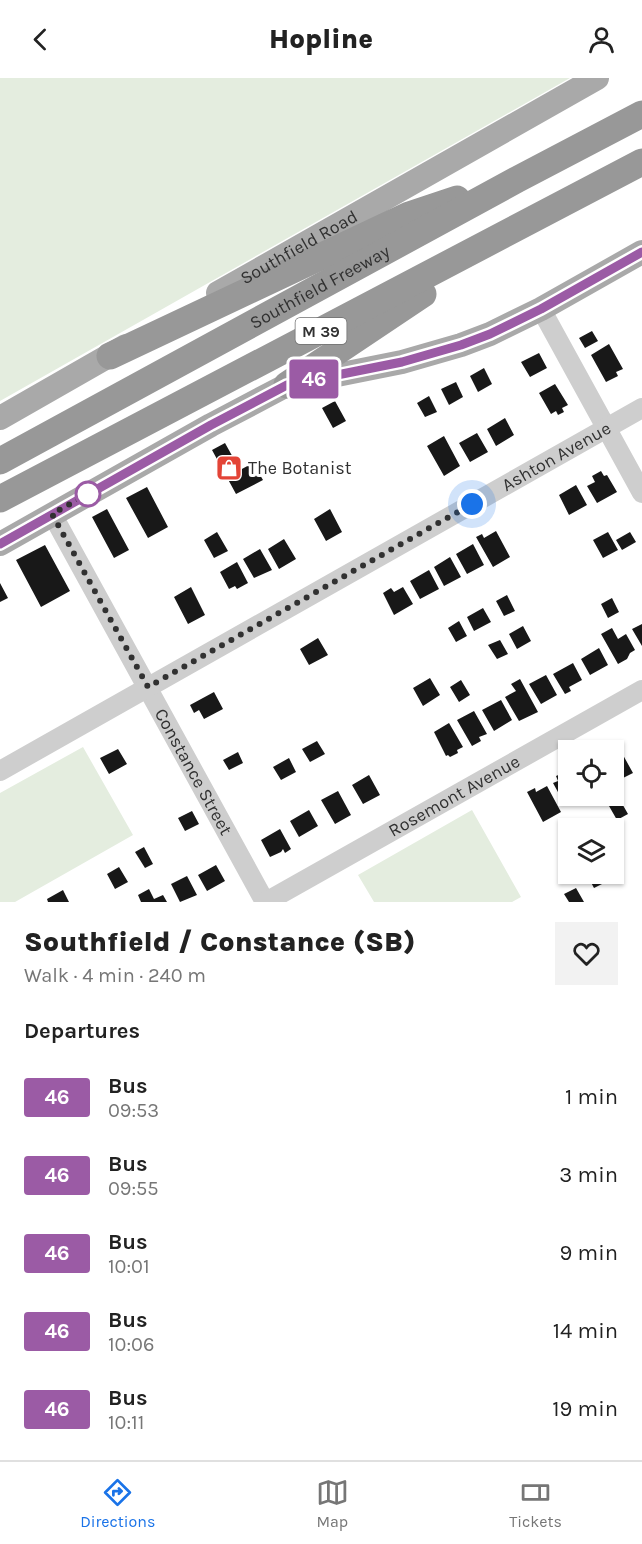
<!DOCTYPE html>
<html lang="en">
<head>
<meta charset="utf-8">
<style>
	:root { --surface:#fff; --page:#f2f2f2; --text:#222; --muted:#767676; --line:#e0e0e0; --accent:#1a73e8 }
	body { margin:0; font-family:Karla,sans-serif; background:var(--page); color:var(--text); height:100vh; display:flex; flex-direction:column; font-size:22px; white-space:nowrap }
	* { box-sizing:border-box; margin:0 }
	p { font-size:20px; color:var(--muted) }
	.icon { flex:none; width:33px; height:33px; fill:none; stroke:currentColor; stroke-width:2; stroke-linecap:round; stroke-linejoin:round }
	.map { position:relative; height:824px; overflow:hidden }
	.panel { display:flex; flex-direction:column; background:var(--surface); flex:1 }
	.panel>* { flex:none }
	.badge { padding:0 12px; border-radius:4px; font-size:21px; line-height:39px }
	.fabs { position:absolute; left:558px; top:662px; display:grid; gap:12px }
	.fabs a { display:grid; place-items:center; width:66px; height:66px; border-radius:0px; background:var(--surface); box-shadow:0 2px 4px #0004; font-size:30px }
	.you { position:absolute; width:30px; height:30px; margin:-15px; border:4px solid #fff; border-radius:50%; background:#1a73e8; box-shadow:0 0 0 9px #1a73e833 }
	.map>.badge { position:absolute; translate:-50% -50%; box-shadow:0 0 0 3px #fff }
	h2 { padding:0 24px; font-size:22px; line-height:54px }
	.round { display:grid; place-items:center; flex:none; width:63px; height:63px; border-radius:0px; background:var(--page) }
	.overview { display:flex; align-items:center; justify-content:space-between; height:102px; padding:0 24px }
	h1 { font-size:28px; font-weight:800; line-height:45px }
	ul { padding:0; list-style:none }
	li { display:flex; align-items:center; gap:18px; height:78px; padding:0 24px }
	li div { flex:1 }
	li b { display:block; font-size:22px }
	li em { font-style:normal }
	li .badge { min-width:66px; font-weight:700; text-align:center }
	header { display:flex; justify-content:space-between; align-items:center; height:78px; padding:0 24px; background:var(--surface); font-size:27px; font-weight:800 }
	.tabs { display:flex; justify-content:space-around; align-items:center; height:84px; border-top:2px solid var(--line); background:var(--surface); font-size:16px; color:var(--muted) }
	.tabs a { display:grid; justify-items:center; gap:3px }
	.tabs .selected { color:var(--accent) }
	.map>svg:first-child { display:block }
</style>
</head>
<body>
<header><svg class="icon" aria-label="back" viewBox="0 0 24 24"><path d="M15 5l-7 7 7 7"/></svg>Hopline<svg class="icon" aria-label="person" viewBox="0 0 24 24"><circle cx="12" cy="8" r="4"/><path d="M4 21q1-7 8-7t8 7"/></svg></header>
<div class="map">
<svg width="642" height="824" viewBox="0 0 642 824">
	<rect width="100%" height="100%" fill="#fff"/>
	<path fill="#e4eddf" d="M 0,0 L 570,0 L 0,323 Z
		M 83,669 L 133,757 L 15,824 L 0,824 L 0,715 Z
		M 472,732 L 521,819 L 512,824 L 374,824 L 358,797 Z"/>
	<path fill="#181818" d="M 592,253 L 598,263 L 585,270 L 579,260 Z
		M 609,266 L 623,291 L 616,294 L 618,298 L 606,304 L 591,277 Z
		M 539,275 L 547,290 L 530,299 L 521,284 Z
		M 484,290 L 492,306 L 478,314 L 470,298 Z
		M 456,304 L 463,319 L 449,327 L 441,311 Z
		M 555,306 L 568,327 L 562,330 L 564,334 L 558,337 L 556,333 L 551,336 L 539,315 Z
		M 429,318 L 437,334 L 425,339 L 417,325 Z
		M 335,323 L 346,343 L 333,350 L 322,330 Z
		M 505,340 L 514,357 L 496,368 L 487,351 Z
		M 477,355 L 488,374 L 470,384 L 459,365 Z
		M 444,358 L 460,388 L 444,398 L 427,368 Z
		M 225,365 L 240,392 L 253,385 L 263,402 L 236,416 L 212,372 Z
		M 601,393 L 604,398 L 607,397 L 617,414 L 597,425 L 587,408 L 595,404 L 592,398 Z
		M 576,407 L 587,427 L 569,437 L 559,417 Z
		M 147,409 L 168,449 L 148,460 L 126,420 Z
		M 107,431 L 129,472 L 114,480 L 92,439 Z
		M 330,431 L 342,454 L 326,463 L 314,441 Z
		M 496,453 L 510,479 L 493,489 L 476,459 L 482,456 L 484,460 Z
		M 217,454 L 228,473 L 214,480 L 204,462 Z
		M 608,454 L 618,472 L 603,480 L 593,462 Z
		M 630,454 L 636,464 L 622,472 L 616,462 Z
		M 284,461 L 296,481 L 279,491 L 268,471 Z
		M 473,466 L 484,487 L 467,496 L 456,476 Z
		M 45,467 L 70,513 L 41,529 L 16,482 Z
		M 260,471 L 272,492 L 254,500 L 243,481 Z
		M 450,479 L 461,499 L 444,508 L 434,489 Z
		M 237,484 L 248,505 L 237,511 L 235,508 L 229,511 L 220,494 Z
		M 429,492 L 439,511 L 420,521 L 410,503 Z
		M 0,505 L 8,520 L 0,524 Z
		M 191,509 L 205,537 L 188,546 L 174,519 Z
		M 403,509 L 413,526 L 394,537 L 383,515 L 391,510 L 394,514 Z
		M 507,517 L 515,533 L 504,538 L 496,523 Z
		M 612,520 L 619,534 L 608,540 L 601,526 Z
		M 483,530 L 491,544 L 474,553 L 467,539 Z
		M 459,543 L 467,558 L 456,564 L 448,550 Z
		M 642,546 L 642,568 L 632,551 Z
		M 523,548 L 531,563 L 517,571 L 509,556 Z
		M 612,550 L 618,561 L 626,556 L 635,572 L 630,575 L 627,581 L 618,586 L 601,556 Z
		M 318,560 L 328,577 L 309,587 L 300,571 Z
		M 500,562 L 508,576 L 497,581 L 488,567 Z
		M 599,570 L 608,587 L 590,597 L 581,581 Z
		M 573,585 L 582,602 L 569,609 L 571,613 L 565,616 L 553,596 Z
		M 546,597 L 557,617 L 541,626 L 529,606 Z
		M 430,600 L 440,617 L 423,628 L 413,610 Z
		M 520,601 L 538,634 L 519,643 L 505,619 L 516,613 L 511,606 Z
		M 461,602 L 470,617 L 459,624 L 450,609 Z
		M 214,614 L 223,631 L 204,641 L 199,632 L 194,635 L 190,627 Z
		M 501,622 L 512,642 L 494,653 L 482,632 Z
		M 474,633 L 487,656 L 479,659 L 481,663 L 472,668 L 457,642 Z
		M 449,645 L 463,669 L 457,672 L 458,675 L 450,679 L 448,677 L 446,678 L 434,654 Z
		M 317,663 L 325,676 L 310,684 L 302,671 Z
		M 612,667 L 614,670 L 618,668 L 633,695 L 617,703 L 614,698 L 614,672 L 603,672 Z
		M 118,671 L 127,686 L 109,696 L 100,680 Z
		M 238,674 L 243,685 L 229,692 L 223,682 Z
		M 289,680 L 296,694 L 281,702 L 273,689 Z
		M 563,695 L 565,698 L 568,696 L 568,717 L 578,717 L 564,725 L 553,705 L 558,703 L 556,698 Z
		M 369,697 L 380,717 L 363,726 L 352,707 Z
		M 547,708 L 561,734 L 543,744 L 527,714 L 535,710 L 536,714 Z
		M 338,713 L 351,737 L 335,746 L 321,722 Z
		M 620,722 L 628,736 L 617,742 L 609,728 Z
		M 309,732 L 318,748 L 299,759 L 290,743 Z
		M 192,733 L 199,746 L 185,753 L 178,740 Z
		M 571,743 L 575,750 L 568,750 L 568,758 L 563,747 Z
		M 280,751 L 291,771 L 285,775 L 283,771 L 281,774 L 270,779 L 261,762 Z
		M 144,769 L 153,786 L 145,790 L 135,774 Z
		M 216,787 L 225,803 L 207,813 L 198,797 Z
		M 119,789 L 128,804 L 115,811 L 107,796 Z
		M 586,795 L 599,795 L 604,805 L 594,810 Z
		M 187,798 L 197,817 L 180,824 L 171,806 Z
		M 576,810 L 584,824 L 569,824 L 564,816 Z
		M 149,811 L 154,821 L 163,817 L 167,824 L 141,824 L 138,817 Z
		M 63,812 L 69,824 L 48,824 L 47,821 Z"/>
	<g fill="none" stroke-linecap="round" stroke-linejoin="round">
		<g stroke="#cecece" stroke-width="20">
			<path d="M 541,231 L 642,415"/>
			<path id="s1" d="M 52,436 L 265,824"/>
			<path id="s2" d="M 0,693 L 642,330"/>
			<path id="s3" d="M 266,824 L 642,612"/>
		</g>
		<g stroke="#a9a9a9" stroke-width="24">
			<path id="s4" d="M 218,215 L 597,0"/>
			<path d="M 0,340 L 126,268"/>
			<path d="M 0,466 L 211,347 L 287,307 L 402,284 L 461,267 L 490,256 L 541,231 L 642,174"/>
		</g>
		<g stroke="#989898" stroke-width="27">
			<path d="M 110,278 L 409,137 L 457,121"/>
			<path d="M 287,307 L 423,216"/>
			<path id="s5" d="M 0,383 L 518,101 L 642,36"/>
			<path d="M 0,421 L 642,84"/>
		</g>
	</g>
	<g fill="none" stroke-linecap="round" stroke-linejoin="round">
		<defs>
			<path id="line" d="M 0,466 L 211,347 L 287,307 L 402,284 L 461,267 L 490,256 L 541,231 L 642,174"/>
		</defs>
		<use href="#line" stroke="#fff" stroke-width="14"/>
		<use href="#line" stroke="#9b5ba5" stroke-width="9"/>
		<path stroke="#313131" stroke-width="6" stroke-dasharray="0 10.8" d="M 88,416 L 52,436 L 148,609 L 472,426"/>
	</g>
	<defs>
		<symbol id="shop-square" viewBox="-11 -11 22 22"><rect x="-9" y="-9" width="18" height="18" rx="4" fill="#e34437" stroke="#fff"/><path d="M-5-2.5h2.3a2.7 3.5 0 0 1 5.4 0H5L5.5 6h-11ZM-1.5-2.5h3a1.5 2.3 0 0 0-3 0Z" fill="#fff"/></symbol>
	</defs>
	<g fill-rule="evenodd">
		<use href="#shop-square" x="214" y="375" width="30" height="30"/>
	</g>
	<circle fill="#fff" stroke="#9b5ba5" stroke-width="3" cx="88" cy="416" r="12"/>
	<g text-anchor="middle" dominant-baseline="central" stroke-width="6" stroke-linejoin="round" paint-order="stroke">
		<rect fill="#fff" stroke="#6f6f6f" stroke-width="1.5" x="295.5" y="240" width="51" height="26" rx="4.5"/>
		<g font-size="16" font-weight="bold" fill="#313131">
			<text x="321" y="253">M 39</text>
		</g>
		<g font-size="18" fill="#313131" stroke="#fff">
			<text stroke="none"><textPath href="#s4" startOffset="93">Southfield Road</textPath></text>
			<text stroke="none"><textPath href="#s5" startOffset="364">Southfield Freeway</textPath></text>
			<text stroke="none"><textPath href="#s2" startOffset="639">Ashton Avenue</textPath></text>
			<text stroke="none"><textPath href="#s1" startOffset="294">Constance Street</textPath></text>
			<text stroke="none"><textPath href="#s3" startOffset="216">Rosemont Avenue</textPath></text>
		</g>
		<g font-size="18" fill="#313131" stroke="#fff" text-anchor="start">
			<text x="248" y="390">The Botanist</text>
		</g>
	</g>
</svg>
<div class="fabs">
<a><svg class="icon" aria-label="locate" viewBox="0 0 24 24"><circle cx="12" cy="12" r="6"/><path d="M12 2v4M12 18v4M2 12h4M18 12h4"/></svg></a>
<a><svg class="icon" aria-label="layers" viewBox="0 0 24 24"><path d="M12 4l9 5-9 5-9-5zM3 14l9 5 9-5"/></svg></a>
</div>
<div class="you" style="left:472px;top:426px"></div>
<b class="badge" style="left:314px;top:301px;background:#9b5ba5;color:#fff">46</b>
</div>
<section class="panel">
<div class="overview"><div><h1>Southfield / Constance (SB)</h1><p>Walk · 4 min · 240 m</p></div><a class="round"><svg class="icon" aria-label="heart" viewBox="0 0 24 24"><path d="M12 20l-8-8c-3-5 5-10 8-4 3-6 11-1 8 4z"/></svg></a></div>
<h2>Departures</h2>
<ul>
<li><span class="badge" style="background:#9b5ba5;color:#fff">46</span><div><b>Bus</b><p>09:53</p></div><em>1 min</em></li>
<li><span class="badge" style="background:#9b5ba5;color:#fff">46</span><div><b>Bus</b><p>09:55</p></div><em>3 min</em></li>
<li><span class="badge" style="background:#9b5ba5;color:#fff">46</span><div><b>Bus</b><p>10:01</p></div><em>9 min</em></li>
<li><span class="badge" style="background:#9b5ba5;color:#fff">46</span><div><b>Bus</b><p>10:06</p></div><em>14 min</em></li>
<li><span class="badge" style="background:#9b5ba5;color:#fff">46</span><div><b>Bus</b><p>10:11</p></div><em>19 min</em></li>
</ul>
</section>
<nav class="tabs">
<a class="selected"><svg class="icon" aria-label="directions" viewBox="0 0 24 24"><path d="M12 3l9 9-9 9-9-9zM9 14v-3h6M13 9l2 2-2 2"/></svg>Directions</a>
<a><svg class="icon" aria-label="map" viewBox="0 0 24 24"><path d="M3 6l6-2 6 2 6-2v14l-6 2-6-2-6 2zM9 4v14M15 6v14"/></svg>Map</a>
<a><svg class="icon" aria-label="tickets" viewBox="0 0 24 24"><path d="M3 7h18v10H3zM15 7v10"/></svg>Tickets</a>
</nav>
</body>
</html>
